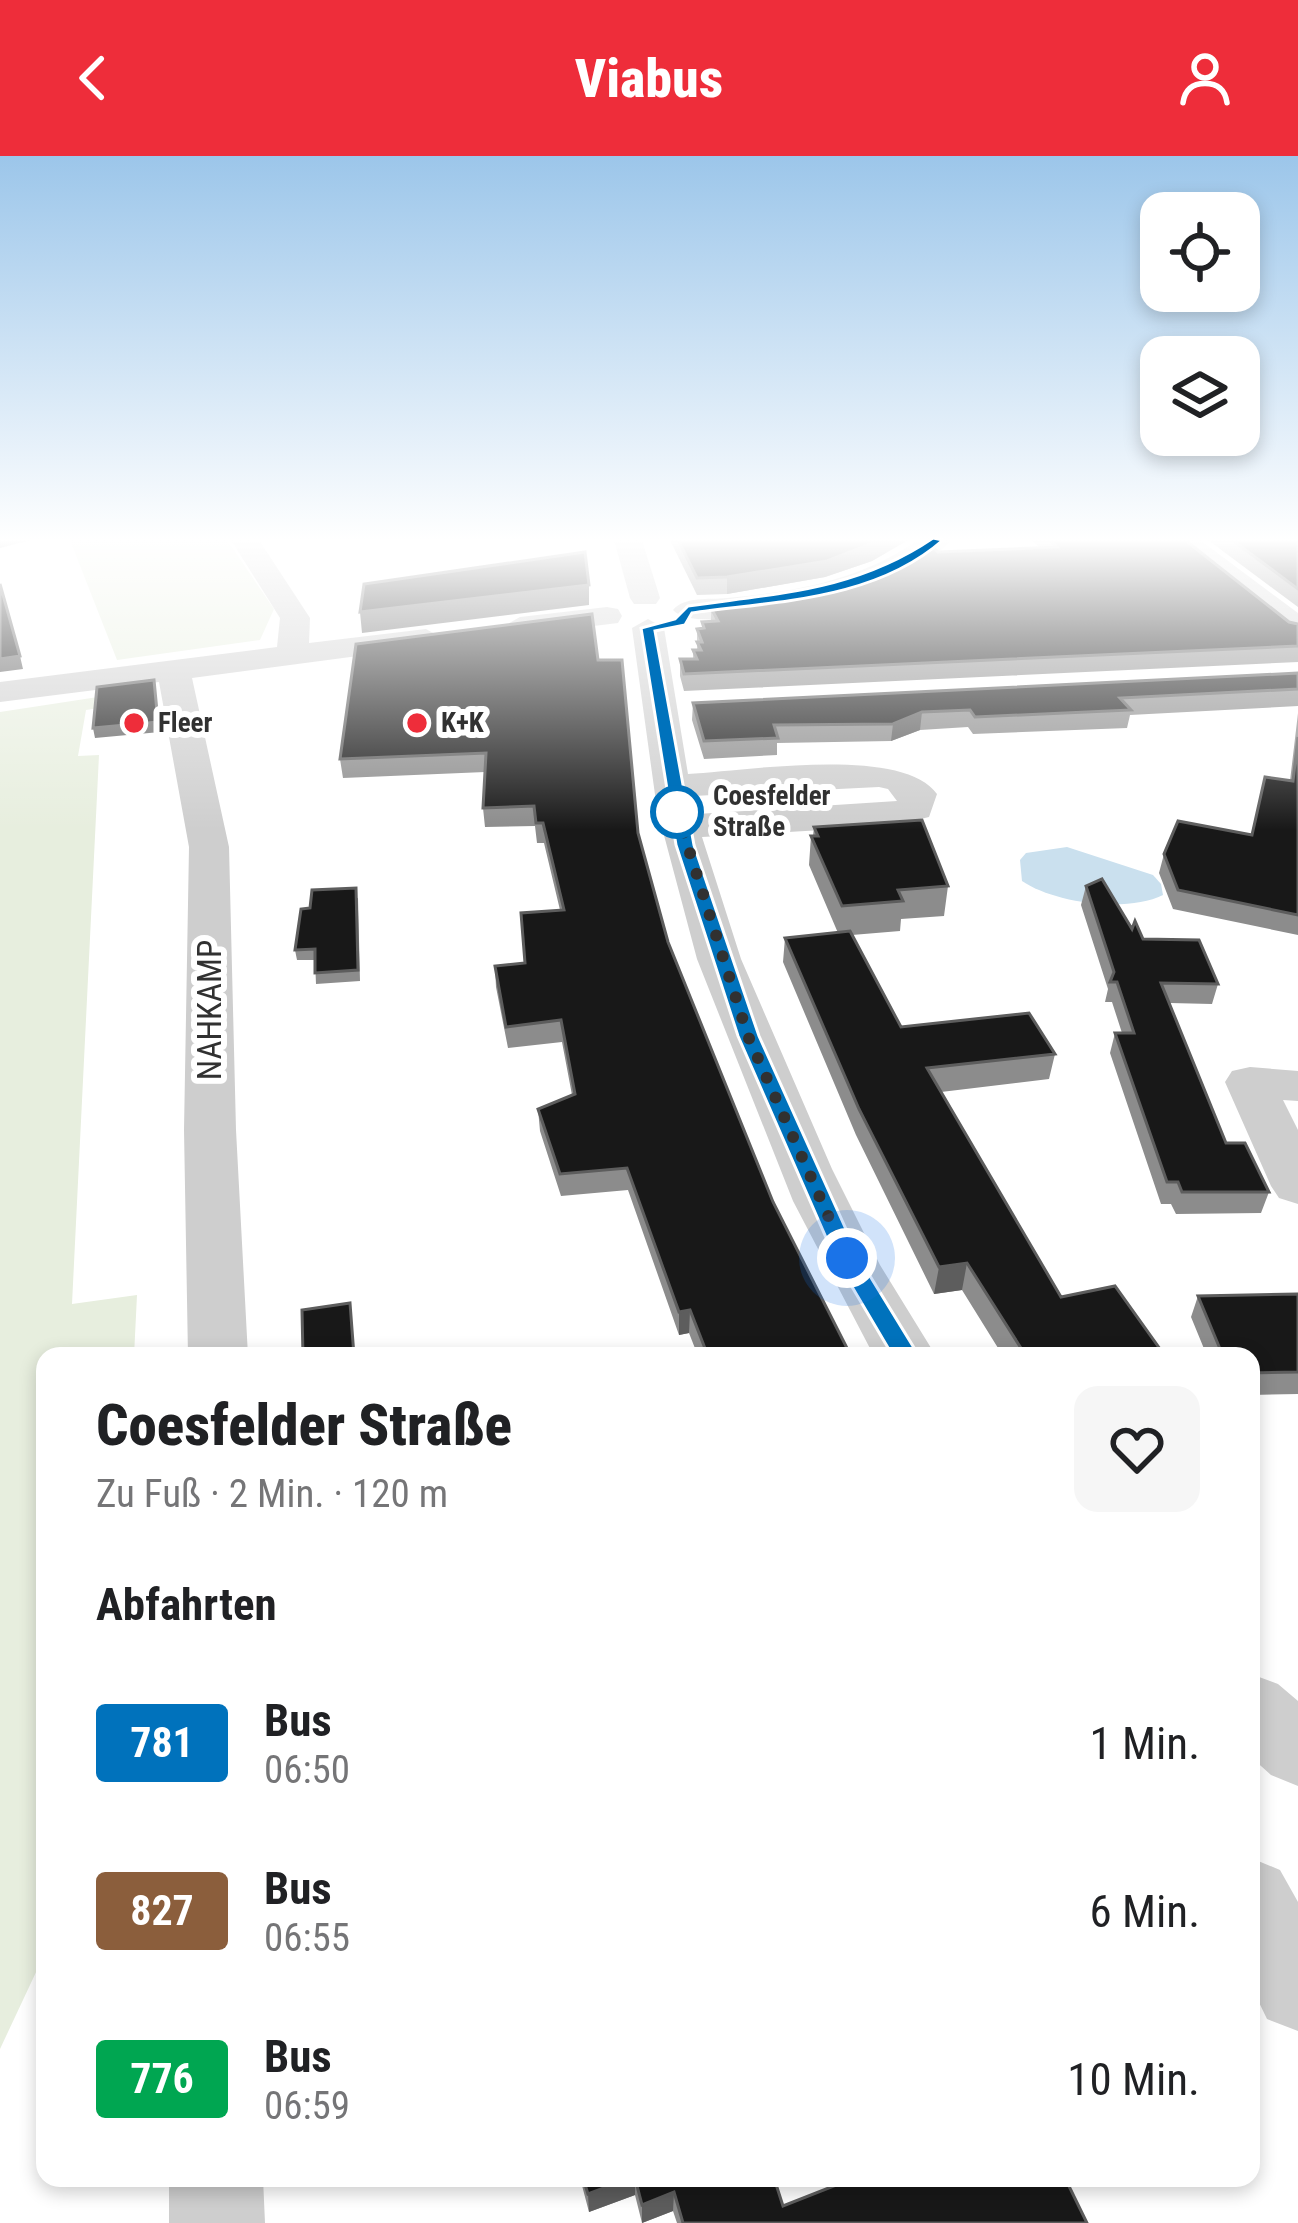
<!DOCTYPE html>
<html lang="de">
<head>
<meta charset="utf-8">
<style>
	:root { --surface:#fff; --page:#f6f6f6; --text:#202124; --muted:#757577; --accent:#ee2d3a }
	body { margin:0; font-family:"Roboto Condensed",sans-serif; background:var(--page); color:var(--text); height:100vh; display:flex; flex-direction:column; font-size:45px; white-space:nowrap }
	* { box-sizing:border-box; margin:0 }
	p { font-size:39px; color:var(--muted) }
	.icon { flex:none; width:66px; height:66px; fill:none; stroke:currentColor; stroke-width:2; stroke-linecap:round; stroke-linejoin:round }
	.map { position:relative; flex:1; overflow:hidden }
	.details { position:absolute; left:36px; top:1191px; width:1224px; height:840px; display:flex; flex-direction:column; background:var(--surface); border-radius:24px; box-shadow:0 6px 18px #0003 }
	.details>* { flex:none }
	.badge { padding:0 24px; border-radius:9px; font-size:42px; line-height:78px }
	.buttons { position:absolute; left:1140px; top:36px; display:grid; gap:24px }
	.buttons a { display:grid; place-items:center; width:120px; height:120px; border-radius:24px; background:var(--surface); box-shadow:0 6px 18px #0003; font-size:60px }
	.you { position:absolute; width:60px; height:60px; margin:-30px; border:9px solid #fff; border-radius:50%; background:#1a73e8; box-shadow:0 0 0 18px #1a73e833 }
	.map>.badge { position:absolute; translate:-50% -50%; box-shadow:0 0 0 6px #fff }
	h2 { padding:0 60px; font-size:45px; line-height:108px }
	.round { display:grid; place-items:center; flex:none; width:126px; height:126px; border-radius:24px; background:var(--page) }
	.overview { display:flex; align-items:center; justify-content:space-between; height:204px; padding:0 60px }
	h1 { font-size:57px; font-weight:800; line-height:90px }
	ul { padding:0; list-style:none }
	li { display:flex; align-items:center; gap:36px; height:168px; padding:0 60px }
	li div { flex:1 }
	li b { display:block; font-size:45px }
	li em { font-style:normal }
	li .badge { min-width:132px; font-weight:700; text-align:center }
	header { display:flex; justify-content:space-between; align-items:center; height:156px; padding:0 60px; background:var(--accent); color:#fff; font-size:54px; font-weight:800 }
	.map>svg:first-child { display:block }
</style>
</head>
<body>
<header><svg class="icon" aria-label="back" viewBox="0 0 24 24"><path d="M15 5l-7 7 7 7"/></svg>Viabus<svg class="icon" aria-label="person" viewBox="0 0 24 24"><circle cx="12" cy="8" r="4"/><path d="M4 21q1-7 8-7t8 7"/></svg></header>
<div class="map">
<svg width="1298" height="2067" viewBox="0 0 1298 2067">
	<rect width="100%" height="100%" fill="#fff"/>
	<path fill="#e7eede" d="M 70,384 L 227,384 L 274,453 L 260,484 L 117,504 Z
		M 98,541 L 99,552 L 86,554 L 78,600 L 99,599 L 72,1148 L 137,1139 L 134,1200 L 45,1200 L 45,1797 L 0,1893 L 0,556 Z"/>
	<path fill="#cae0ee" d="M 1067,691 L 1153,719 L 1161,728 L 1163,739 C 1127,757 1054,747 1022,725 L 1020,704 L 1026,697 Z"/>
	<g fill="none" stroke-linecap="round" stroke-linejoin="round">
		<path fill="#cecece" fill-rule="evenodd" d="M 231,384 L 259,384 L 310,462 L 309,487 L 426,473 L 442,482 L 426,491 L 192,522 L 229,691 L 236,974 L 248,1200 L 188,1200 L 184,974 L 189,691 L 159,526 L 0,546 L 0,526 L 277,491 L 280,462 Z
			M 614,384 L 642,384 L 660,442 L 656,448 L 634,448 L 630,442 Z
			M 918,384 L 951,384 C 935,403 910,416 889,425 C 855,440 697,482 673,454 C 685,440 709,444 727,442 C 795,436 861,424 918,384 Z
			M 1168,384 L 1200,384 L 1298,457 L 1298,481 L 1287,479 Z
			M 607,451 L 618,453 L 622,460 L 618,467 L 520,479 L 504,470 L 520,461 Z
			M 648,463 L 664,472 L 688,618 C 745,615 903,589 937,638 L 929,661 L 892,670 L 702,681 L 741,803 L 832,1013 L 880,1109 L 936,1200 L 874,1200 L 793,1045 L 697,803 L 657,653 L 632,472 ZM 879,631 L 888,633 L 897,645 L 697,658 L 693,640 Z
			M 1250,911 L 1298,915 L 1298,945 L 1283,944 L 1298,974 L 1298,1048 L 1279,1042 L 1271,1030 L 1225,926 L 1232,915 Z
			M 1251,1518 L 1278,1528 L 1298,1545 L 1298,1630 L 1271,1619 L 1251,1601 Z
			M 1251,1702 L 1280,1714 L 1298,1746 L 1298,1875 L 1267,1863 L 1251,1830 Z
			M 169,2022 L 263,2022 L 265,2067 L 169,2067 Z"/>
	</g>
	<path fill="#8c8c8c" d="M 670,384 L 908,384 L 872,405 L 825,421 L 727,438 L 697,439 Z
		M 1032,384 L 1185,384 L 1289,466 L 1298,468 L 1298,506 L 684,535 L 680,520 L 680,503 L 693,503 L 693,494 L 697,494 L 697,473 L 702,472 L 702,466 L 711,466 L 711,452 L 779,444 L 847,429 L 938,396 L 1039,391 Z
		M 1208,384 L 1298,384 L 1298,451 Z
		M 598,504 L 638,677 L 668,786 L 773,1046 L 851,1200 L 698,1200 L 689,1177 L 679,1179 L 628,1034 L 561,1040 L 540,975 L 538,953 L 572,939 L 562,886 L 508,892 L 496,831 L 495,810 L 525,807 L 560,754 L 544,687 L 537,687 L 535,670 L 485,671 L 483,652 L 485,616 L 343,622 L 340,603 Z
		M 1298,517 L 1298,550 L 1130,559 L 1127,572 L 973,578 L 968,571 L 920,574 L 891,585 L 777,587 L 777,599 L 704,603 L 692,564 L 693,547 Z
		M 1298,557 L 1298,779 L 1173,753 L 1159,717 L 1164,698 L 1251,679 L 1265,621 L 1290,625 Z
		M 814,671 L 948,730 L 944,760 L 901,763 L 900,775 L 852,779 L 901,871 L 1055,898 L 1049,923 L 941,936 L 1061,1141 L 1165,1200 L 1003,1200 L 962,1134 L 934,1138 L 856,979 L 783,806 L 785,782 L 838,777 L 809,709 L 811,680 L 813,680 Z
		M 1086,730 L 1143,783 L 1218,828 L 1212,848 L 1170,847 L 1226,987 L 1269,1036 L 1261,1057 L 1176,1058 L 1171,1048 L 1161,1048 L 1110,897 L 1115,877 L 1122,877 L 1112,846 L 1105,846 L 1108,833 L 1081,749 Z
		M 358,742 L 360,825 L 316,828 L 315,804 L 297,804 L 295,794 L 310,752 Z
		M 1298,1138 L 1298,1238 L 1251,1239 L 1251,1200 L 1207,1200 L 1191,1161 L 1198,1140 Z
		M 580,2022 L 774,2022 L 783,2050 L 1087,2067 L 677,2067 L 673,2055 L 642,2067 L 635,2039 L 589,2056 Z"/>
	<path fill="#5d5d5d" d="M 0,384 L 31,384 L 0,392 Z
		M 881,384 L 908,384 L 872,405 L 825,421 L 727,438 L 727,421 Z
		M 589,429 L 589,449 L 362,477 L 360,456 Z
		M 20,500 L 23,513 L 0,516 L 0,503 Z
		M 154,524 L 160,576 L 95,582 L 93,572 Z
		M 922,556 L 920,574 L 891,585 L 893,568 Z
		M 967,1107 L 962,1134 L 934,1138 L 939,1111 Z
		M 690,1154 L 689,1177 L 679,1179 L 679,1156 Z
		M 630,2022 L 635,2022 L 635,2039 L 589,2056 L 588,2038 Z
		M 674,2036 L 673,2055 L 642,2067 L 642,2049 Z"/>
	<path fill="#181818" stroke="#5d5d5d" stroke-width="3" d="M 678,384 L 881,384 L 827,405 L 727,421 L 697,422 Z
		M 1050,384 L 1185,384 L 1289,466 L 1298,468 L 1298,490 L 684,518 L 680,503 L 697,503 L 693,494 L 701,494 L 697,486 L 702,486 L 697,473 L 704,472 L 702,466 L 718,465 L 711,452 L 779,444 L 847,429 L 892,414 L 934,392 L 938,396 L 1057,391 Z
		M 1232,384 L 1298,384 L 1298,433 Z
		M 585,396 L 589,429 L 360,456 L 364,428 Z
		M 0,428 L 20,500 L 0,503 Z
		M 592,458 L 598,504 L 622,504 L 638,677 L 668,786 L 773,1046 L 851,1200 L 708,1200 L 690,1154 L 679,1156 L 627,1012 L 560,1018 L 538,953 L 575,938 L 561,864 L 506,871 L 495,810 L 525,807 L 521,757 L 564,754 L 543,667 L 536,667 L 534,650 L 483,652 L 486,597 L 340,603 L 356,488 Z
		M 1298,517 L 1298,533 L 1120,542 L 1131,554 L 975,561 L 970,554 L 922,556 L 893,568 L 774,569 L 778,582 L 704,585 L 693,547 Z
		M 154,524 L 158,566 L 93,572 L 97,531 Z
		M 1298,581 L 1298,759 L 1178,734 L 1164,698 L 1178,665 L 1252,679 L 1265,621 L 1293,625 Z
		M 922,664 L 948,730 L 898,734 L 903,745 L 842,750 L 811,680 L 818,680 L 814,671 Z
		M 1102,723 L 1132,773 L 1135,765 L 1143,783 L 1199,784 L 1218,828 L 1161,827 L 1226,987 L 1245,987 L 1269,1036 L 1182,1036 L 1178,1026 L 1167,1026 L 1115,877 L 1134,877 L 1117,826 L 1110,826 L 1114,816 L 1086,730 Z
		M 356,732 L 358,814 L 315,817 L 315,793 L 295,794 L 301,753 L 310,752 L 312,734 Z
		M 850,775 L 901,871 L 1029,857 L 1055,898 L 927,912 L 1061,1141 L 1115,1130 L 1165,1200 L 1026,1200 L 967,1107 L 939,1111 L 859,953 L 785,782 Z
		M 1298,1138 L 1298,1216 L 1251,1217 L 1251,1200 L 1223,1200 L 1198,1140 Z
		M 350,1147 L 354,1200 L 303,1200 L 302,1154 Z
		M 583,2022 L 630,2022 L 588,2038 Z
		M 635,2022 L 774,2022 L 783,2050 L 854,2022 L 1065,2022 L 1087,2067 L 683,2067 L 674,2036 L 642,2049 Z"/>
	<linearGradient id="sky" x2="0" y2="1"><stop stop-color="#9cc6ea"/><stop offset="0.57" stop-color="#fff"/><stop offset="1" stop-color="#fff" stop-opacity="0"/></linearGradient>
	<rect width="1298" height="674" fill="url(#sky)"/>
	<path fill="#0072bc" stroke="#fff" stroke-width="3" d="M 933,382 L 943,384 C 875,444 777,445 692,457 L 685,469 L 655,475 L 694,689 L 759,880 L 859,1102 L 919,1200 L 906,1210 L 897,1207 L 835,1102 L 738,880 L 676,689 L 641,472 L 675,463 L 688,450 C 777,437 855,435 933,382 Z"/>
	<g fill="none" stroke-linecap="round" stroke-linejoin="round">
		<path stroke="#313131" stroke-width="12" stroke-dasharray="0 21.6" d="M 677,656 L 748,880 L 847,1102"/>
	</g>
	<g fill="#ee2d3a" stroke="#fff" stroke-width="4.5">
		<circle cx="134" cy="567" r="12"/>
		<circle cx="417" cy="567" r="12"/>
	</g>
	<circle fill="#fff" stroke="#0072bc" stroke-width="6" cx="677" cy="656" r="24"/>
	<g text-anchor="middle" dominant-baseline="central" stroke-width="12" stroke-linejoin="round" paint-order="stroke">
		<g font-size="27" font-weight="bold" fill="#313131" stroke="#fff" text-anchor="start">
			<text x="158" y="567">Fleer</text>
			<text x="441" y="567">K+K</text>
		</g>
		<g font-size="27" font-weight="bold" fill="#313131" stroke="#fff" text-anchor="start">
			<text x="713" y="640">Coesfelder<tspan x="713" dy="31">Straße</tspan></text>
		</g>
		<g font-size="33" fill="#313131" stroke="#fff">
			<text transform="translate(209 854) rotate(-90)">NAHKAMP</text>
		</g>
	</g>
</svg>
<div class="buttons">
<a><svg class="icon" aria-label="locate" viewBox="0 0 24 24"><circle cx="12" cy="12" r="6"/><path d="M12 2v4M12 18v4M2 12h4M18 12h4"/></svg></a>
<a><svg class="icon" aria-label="layers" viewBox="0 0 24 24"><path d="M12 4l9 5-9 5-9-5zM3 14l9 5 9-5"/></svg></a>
</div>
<div class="you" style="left:847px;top:1102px"></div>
<section class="details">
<div class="overview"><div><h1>Coesfelder Straße</h1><p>Zu Fuß · 2 Min. · 120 m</p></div><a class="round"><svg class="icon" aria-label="heart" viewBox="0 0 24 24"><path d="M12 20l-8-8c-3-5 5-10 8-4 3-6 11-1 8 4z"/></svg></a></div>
<h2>Abfahrten</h2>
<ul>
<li><span class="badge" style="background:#0072bc;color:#fff">781</span><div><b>Bus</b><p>06:50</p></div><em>1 Min.</em></li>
<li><span class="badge" style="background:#8b5e3c;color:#fff">827</span><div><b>Bus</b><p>06:55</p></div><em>6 Min.</em></li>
<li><span class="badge" style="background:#00a651;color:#fff">776</span><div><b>Bus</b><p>06:59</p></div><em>10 Min.</em></li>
</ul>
</section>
</div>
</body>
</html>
